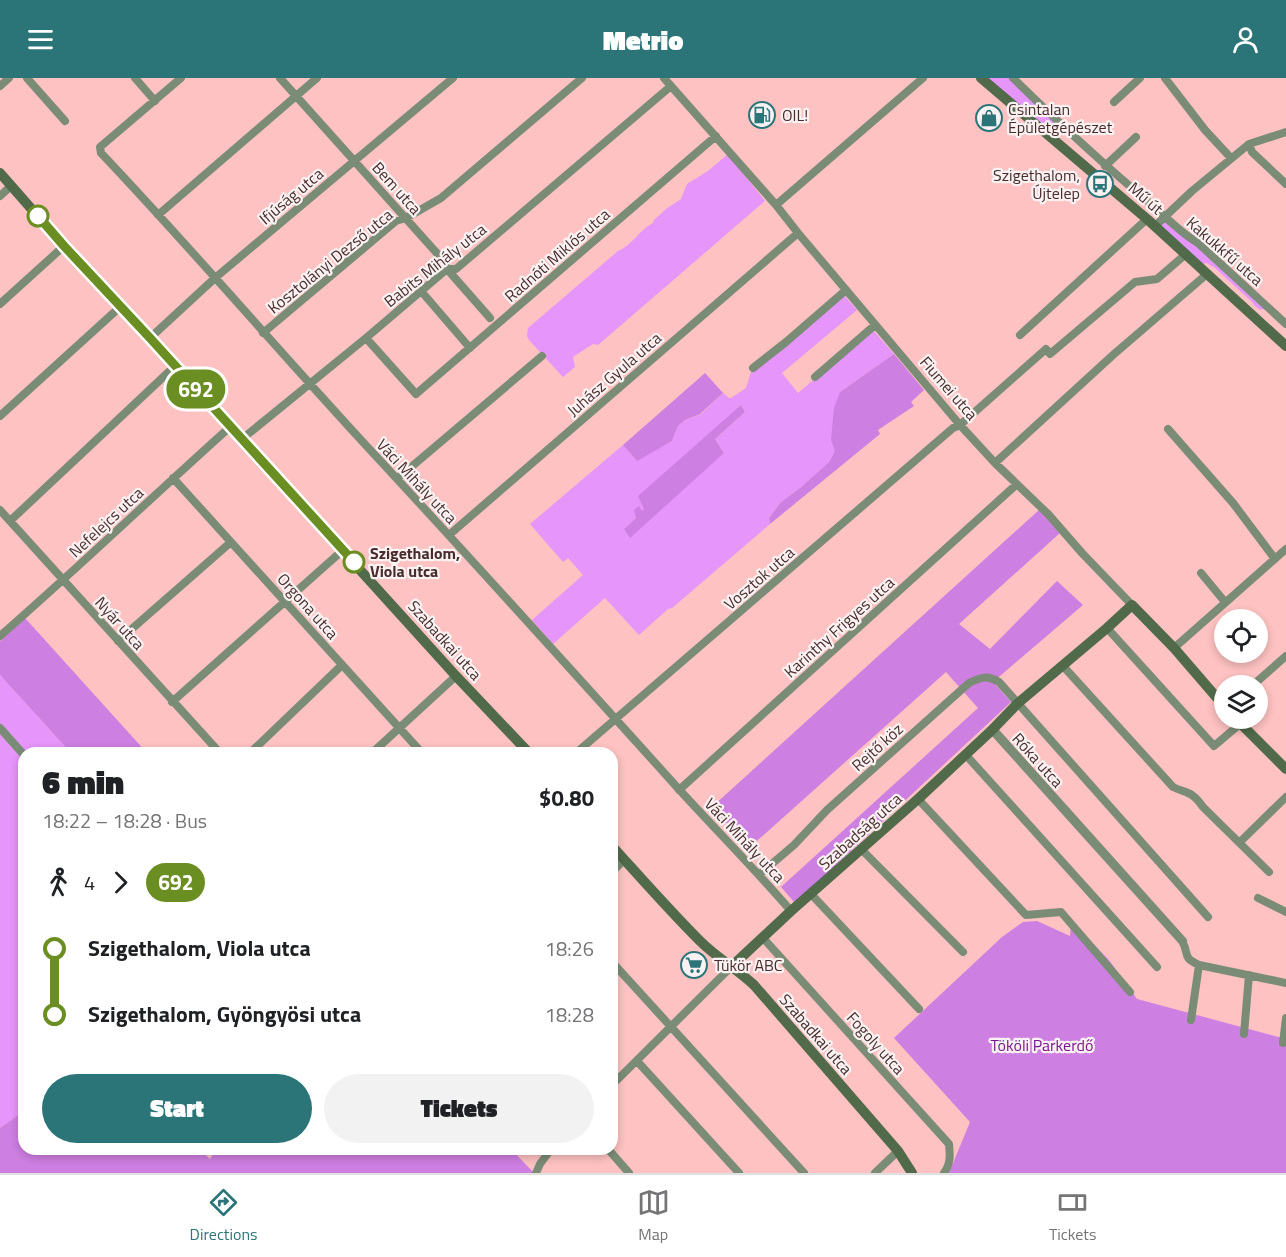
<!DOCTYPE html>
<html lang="en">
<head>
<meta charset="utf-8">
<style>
	:root { --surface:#fff; --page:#f2f2f2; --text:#202124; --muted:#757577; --line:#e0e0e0; --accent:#2b7579 }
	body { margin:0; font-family:"Titillium Web",sans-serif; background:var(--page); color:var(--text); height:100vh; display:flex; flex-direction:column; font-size:22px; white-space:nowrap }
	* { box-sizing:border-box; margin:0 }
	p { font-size:20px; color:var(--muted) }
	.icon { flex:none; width:33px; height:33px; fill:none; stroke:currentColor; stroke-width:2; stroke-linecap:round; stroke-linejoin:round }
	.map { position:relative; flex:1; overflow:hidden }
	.side { position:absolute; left:18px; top:669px; width:600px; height:408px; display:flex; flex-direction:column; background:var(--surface); border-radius:18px; box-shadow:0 3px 9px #0003 }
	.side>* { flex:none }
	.badge { padding:0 12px; border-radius:20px; font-size:21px; line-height:39px }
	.fabs { position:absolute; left:1214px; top:531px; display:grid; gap:12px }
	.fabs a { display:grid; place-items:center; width:54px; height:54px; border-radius:50%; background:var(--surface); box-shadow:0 3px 9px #0003; font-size:30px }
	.map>.badge { position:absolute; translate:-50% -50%; box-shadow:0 0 0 3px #fff }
	.legs { display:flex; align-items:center; gap:9px; height:66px; padding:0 24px; font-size:20px }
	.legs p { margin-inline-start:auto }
	.headline { display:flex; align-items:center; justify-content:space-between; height:102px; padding:0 24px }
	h1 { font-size:33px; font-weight:800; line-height:45px }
	.action { display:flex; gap:12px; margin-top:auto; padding:12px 24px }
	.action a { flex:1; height:69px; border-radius:36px; background:var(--accent); color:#fff; font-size:24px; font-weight:800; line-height:69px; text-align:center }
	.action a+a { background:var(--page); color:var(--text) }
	ul { padding:0 24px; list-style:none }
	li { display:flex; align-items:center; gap:21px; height:66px; font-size:22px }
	li i { display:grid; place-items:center; width:9px; height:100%; margin:0 8px; background:currentColor }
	li i::after { content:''; width:15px; height:15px; margin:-8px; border:4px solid; border-radius:50%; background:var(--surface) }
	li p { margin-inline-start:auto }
	li:first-child i { background:linear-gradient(#0000 50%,currentColor 0) }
	li:last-child i { background:linear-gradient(currentColor 50%,#0000 0) }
	header { display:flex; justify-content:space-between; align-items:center; height:78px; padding:0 24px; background:var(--accent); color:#fff; font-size:27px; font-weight:800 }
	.dock { display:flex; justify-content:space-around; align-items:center; height:84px; border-top:2px solid var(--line); background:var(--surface); font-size:16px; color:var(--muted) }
	.dock a { display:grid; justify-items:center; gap:3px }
	.dock .current { color:var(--accent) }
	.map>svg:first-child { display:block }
</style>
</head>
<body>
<header><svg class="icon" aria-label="menu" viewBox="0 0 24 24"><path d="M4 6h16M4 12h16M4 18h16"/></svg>Metrio<svg class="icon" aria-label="person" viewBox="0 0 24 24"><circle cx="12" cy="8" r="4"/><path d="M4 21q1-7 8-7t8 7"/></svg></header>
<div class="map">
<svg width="1286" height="1095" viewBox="0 0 1286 1095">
	<rect width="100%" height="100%" fill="#fdc2c1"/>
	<path fill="#e695fa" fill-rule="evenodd" d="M 987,0 L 1010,0 L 1058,48 L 1057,50 L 1053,52 L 1048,50 Z
		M 728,76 L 765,123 L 598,267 L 593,266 L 573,279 L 575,289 L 563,299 L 529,262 L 527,258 L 528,250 L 618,173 C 633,167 639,152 653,145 L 654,142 L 666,131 L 681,121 L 687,106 L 708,93 Z
		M 1165,138 L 1264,230 L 1261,232 L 1256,229 L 1251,223 L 1214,189 L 1206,185 L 1203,186 L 1155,148 Z
		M 843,216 L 857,232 L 782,295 L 798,315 L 873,252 L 894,276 L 840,314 L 835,373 L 829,384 L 800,410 L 781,424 L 769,440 L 770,446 L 672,530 L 668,531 L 639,557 L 605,520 L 553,566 L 532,542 L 583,497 L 568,480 L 563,484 L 530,446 L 623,367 L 636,382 L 672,363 L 678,348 L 685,342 L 701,336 L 723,315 L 729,320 L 731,320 L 746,310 L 751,294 L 794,260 ZM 741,327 L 745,334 L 715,361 L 724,375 L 624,451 L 636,440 Z
		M 0,597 L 71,675 L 24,675 L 24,1033 L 0,1050 Z"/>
	<path fill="#ce7fe2" d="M 894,276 L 924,312 L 911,324 L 914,328 L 878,352 L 880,356 L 770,446 L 769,440 L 781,424 L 800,410 L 829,384 L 835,373 L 831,362 L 834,330 L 840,314 Z
		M 705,295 L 723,315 L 700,336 L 685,342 L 678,348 L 672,363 L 637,383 L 623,367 Z
		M 741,327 L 745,334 L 715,361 L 724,375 L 630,460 L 624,451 L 636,440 L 634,432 L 639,428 L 642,433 L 644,431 L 638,418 Z
		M 1039,432 L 1060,455 L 959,546 L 990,571 L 1057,503 L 1083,527 L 993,604 L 1011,624 L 795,825 L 781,809 L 978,630 L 946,594 L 749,770 L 712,729 Z
		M 25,540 L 147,675 L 71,675 L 0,597 L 0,563 Z
		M 1037,843 L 1070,858 L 1071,844 L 1109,882 L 1137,921 L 1286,961 L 1286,1095 L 949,1095 L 970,1044 L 894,960 L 1002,859 L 1023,844 Z
		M 24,1033 L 24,1071 L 199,1071 L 210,1081 L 216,1071 L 511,1071 L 534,1095 L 0,1095 L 0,1050 Z"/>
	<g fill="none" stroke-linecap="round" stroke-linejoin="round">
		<path stroke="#7b8c76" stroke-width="8" d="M 27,0 L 65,43
			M 135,0 L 155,23
			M 181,0 L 100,69 L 101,75 C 194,173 282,277 374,376 C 476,486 576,597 676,708 C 714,750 754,790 791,833
			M 280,0 L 443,182 L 447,191 L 490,240
			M 664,0 L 776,127 L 798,155 L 960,347 L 995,385 L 1048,436 L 1082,475 L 1132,527
			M 1013,0 C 1058,44 1104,87 1152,127 C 1167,140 1181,155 1198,165 L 1286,246
			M 1165,0 L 1205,52 L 1231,80
			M 0,8 L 9,0
			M 1114,24 L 1140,0
			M 1249,66 L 1252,74 L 1286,106
			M 1105,88 L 1136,59
			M 0,118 L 11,108
			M 776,127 L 923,0
			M 158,137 L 317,0
			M 1155,148 L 1192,113 L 1249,66 L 1286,54
			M 421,213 L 470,270
			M 0,226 L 64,168
			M 263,255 L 396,143 L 406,140 L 441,120 L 582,0
			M 1020,257 L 1147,141
			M 150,260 L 215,200 L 453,0
			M 366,260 L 416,316 L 716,58
			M 753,290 L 786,264 L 846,212
			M 815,299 L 875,247
			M 0,338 L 120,229
			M 1168,351 L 1233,425 L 1275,481
			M 242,361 L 366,260 L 447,191 L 456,191 L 671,8
			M 995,385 L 1113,277 L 1207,196
			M 173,400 L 422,675
			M 397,401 L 542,278
			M 0,432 L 220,675
			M 10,443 L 175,288
			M 449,457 L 798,155
			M 1201,495 L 1225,524
			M 1107,550 L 1214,668 L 1240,646
			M 0,558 C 78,490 153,418 230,349
			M 118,563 L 231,464
			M 1174,570 L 1286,471
			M 1063,588 L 1173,709 C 1188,716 1192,713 1203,729 L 1269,794
			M 1252,608 L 1286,578
			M 172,624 L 343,472
			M 0,650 L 24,677
			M 250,675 L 342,587
			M 372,675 L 456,598
			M 576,675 L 953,350 L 960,347 L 1046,271 L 1050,276 L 1135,204 L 1157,201 L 1186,176
			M 965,676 L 1157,889
			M 679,712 L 1017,406
			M 918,721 L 1026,837 L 1061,834 L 1130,914
			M 1240,764 L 1286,719
			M 861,771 L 963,874
			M 612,794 L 624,782
			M 760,796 L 794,767 L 827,732 L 969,605 C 981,599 987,597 999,604 L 1208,839
			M 811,816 L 919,931
			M 1258,820 L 1286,834
			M 763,860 L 949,1066 C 950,1077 951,1086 944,1095
			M 1182,863 L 992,652 L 993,651 L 1183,863 L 1182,863 C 1190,876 1181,879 1199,887 L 1286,905
			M 612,884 L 804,1095
			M 1191,942 L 1199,887
			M 1244,956 L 1249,897
			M 1283,965 L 1286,940
			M 637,983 L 739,1095
			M 612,1007 L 731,889
			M 608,1071 L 629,1095
			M 536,1095 L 540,1086 L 551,1071
			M 875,1095 L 898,1073"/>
		<path stroke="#506a4a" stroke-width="10" d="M 981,0 L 1147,141 L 1286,268
			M 0,95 L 64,168 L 150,260 L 456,598 L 529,675
			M 1235,640 L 1286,691
			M 612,768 C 641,800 670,833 700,863 C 717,880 737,891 754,907 L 898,1073 L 912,1095
			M 731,889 L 791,833 L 918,721 L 992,652 L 1017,626 L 1107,550 L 1132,527 L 1174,570 L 1224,628"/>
	</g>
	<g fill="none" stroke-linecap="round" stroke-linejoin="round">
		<defs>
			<path id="line-1" d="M 38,138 L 64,168 L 150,260 L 354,484"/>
		</defs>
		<use href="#line-1" stroke="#fff" stroke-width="14"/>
		<use href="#line-1" stroke="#6b8e23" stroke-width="9"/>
	</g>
	<defs>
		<symbol id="fuel-ring" viewBox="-11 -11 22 22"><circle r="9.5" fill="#faf2f2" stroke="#2b7579" stroke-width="1.5"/><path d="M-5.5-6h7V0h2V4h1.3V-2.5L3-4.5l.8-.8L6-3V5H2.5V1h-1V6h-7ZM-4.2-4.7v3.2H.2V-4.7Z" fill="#2b7579"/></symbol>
		<symbol id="shop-ring" viewBox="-11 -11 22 22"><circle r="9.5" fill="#faf2f2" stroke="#2b7579" stroke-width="1.5"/><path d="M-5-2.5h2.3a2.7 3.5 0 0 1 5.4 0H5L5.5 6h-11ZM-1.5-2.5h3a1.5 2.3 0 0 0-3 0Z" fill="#2b7579"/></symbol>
		<symbol id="bus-ring" viewBox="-11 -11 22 22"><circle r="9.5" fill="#faf2f2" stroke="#2b7579" stroke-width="1.5"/><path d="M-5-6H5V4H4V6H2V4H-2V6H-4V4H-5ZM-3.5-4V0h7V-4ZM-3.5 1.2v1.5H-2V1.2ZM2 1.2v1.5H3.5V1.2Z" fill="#2b7579"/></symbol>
		<symbol id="supermarket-ring" viewBox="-11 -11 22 22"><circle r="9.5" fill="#faf2f2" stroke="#2b7579" stroke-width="1.5"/><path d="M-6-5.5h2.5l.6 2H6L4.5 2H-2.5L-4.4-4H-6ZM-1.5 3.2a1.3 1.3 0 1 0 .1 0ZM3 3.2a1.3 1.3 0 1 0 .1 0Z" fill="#2b7579"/></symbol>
	</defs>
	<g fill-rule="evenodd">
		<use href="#fuel-ring" x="747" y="22" width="30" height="30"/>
		<use href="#shop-ring" x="974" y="25" width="30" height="30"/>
		<use href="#bus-ring" x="1085" y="91" width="30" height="30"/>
		<use href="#supermarket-ring" x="679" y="872" width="30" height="30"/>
	</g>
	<g fill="#fff" stroke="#6b8e23" stroke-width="3">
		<circle cx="38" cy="138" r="10"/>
		<circle cx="354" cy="484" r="10"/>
	</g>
	<g text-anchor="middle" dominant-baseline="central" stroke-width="4.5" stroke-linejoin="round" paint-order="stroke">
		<g font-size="16" fill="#482c2c" stroke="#faf2f2" text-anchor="start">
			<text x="1008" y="31">Csintalan<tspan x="1008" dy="18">Épületgépészet</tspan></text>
			<text x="782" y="37">OIL!</text>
			<text x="1080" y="97" text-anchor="end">Szigethalom,<tspan x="1080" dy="18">Újtelep</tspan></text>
			<text x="714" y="887">Tükör ABC</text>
		</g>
		<g font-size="16" fill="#482c2c" stroke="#faf2f2">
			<text transform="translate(397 110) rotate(48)">Bem utca</text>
			<text transform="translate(291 118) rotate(-40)">Ifjúság utca</text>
			<text transform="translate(1146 120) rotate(41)">Mű út</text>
			<text transform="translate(1225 173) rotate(41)">Kakukkfű utca</text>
			<text transform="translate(557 177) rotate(-41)">Radnóti Miklós utca</text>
			<text transform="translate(330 183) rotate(-39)">Kosztolányi Dezső utca</text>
			<text transform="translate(435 187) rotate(-38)">Babits Mihály utca</text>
			<text transform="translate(614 296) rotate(-41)">Juhász Gyula utca</text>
			<text transform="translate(949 310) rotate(49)">Fiumei utca</text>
			<text transform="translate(417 403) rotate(47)">Váci Mihály utca</text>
			<text transform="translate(106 444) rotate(-43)">Nefelejcs utca</text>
			<text transform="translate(759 500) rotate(-41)">Vosztok utca</text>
			<text transform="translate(308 528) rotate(48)">Orgona utca</text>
			<text transform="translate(120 545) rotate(48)">Nyár utca</text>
			<text transform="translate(839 549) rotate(-42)">Karinthy Frigyes utca</text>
			<text transform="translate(445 562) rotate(48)">Szabadkai utca</text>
			<text transform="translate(877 669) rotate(-42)">Rejtő köz</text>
			<text transform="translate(1038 682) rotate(48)">Róka utca</text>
			<text transform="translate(860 753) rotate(-42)">Szabadság utca</text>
			<text transform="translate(745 762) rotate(47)">Váci Mihály utca</text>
			<text transform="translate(816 956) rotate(49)">Szabadkai utca</text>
			<text transform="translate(876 965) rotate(48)">Fogoly utca</text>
		</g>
		<g font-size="16" font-weight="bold" fill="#482c2c" stroke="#faf2f2" text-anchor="start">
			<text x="370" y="475">Szigethalom,<tspan x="370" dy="18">Viola utca</tspan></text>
		</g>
		<g font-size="16" fill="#7b1691" stroke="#faf2f2">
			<text x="1042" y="967">Tököli Parkerdő</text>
		</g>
	</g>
</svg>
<div class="fabs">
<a><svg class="icon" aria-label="locate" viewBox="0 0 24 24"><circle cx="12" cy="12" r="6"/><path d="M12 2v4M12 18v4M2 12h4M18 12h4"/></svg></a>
<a><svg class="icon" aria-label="layers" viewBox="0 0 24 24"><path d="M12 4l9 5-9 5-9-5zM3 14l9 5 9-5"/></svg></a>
</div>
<b class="badge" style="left:196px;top:311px;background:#6b8e23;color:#fff">692</b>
<section class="side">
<div class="headline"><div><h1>6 min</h1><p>18:22 – 18:28 · Bus</p></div><b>$0.80</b></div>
<div class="legs"><svg class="icon" aria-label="walk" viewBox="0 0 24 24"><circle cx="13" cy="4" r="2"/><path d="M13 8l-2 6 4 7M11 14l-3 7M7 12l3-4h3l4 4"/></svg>4<svg class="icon" aria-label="forward" viewBox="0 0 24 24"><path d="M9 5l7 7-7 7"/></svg><b class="badge" style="background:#6b8e23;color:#fff">692</b></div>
<ul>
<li><i style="color:#6b8e23"></i><b>Szigethalom, Viola utca</b><p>18:26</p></li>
<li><i style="color:#6b8e23"></i><b>Szigethalom, Gyöngyösi utca</b><p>18:28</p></li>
</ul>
<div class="action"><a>Start</a><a>Tickets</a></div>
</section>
</div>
<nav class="dock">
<a class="current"><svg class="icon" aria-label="directions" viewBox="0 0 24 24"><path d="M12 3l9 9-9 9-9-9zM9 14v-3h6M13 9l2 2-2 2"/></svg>Directions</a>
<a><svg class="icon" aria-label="map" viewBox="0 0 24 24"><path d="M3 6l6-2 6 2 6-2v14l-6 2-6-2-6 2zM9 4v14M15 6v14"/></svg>Map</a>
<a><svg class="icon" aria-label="tickets" viewBox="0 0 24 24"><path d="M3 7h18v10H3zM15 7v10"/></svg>Tickets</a>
</nav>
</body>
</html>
